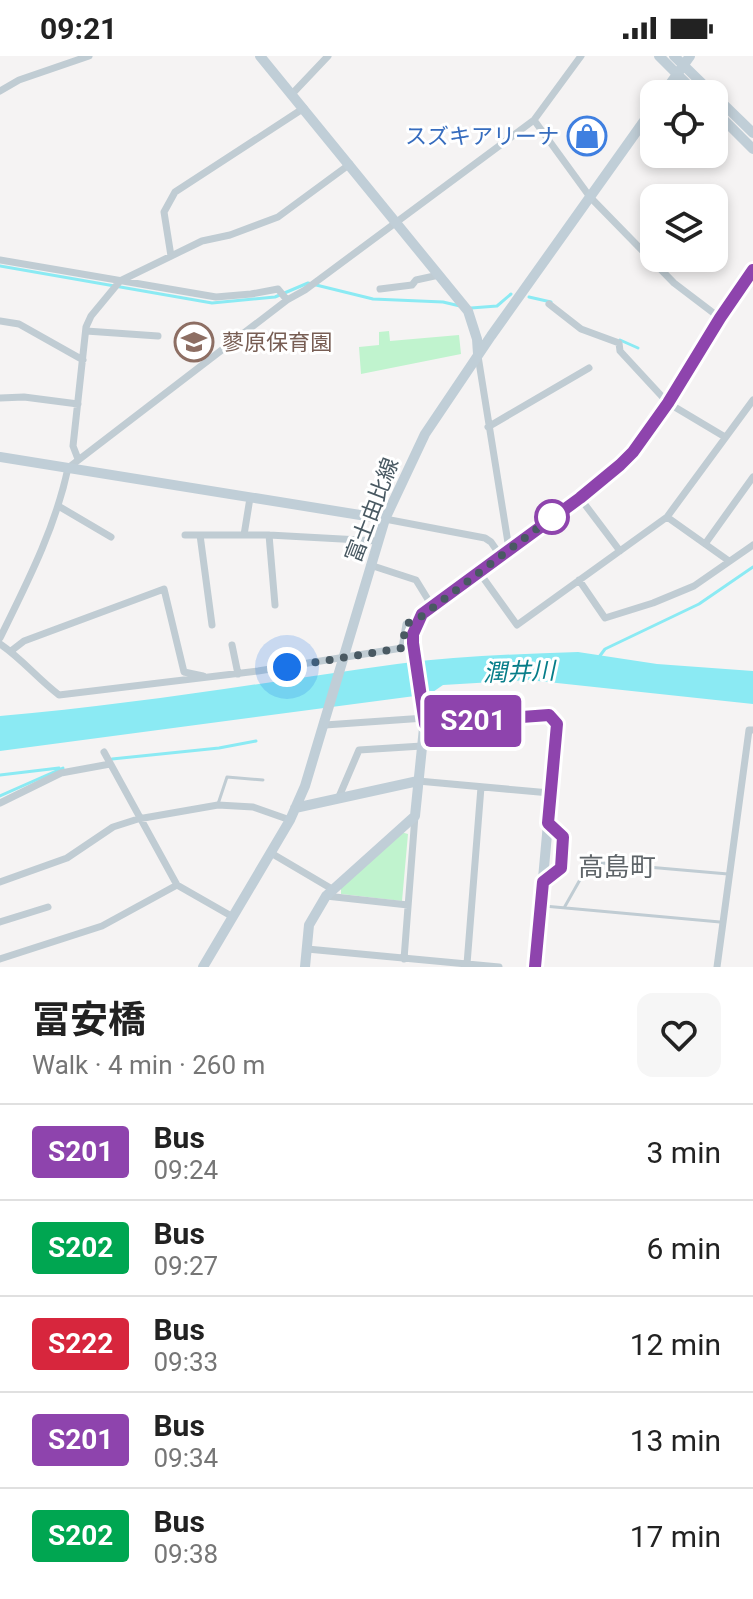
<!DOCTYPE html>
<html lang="en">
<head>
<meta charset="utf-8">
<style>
	:root { --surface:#fff; --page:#f6f6f6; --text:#222; --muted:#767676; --line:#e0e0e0 }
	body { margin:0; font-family:Roboto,"Noto Sans JP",sans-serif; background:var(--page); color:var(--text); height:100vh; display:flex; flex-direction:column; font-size:30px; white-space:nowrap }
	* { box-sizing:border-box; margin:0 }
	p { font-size:26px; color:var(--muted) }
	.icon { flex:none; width:44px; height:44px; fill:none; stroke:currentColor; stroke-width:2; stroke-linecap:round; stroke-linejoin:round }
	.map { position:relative; height:911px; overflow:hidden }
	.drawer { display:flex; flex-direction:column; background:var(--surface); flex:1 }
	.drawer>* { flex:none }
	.badge { padding:0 16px; border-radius:6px; font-size:28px; line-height:52px }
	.controls { position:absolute; left:640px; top:24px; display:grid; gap:16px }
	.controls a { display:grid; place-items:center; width:88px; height:88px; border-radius:16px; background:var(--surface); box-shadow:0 4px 12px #0003; font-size:40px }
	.you { position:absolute; width:40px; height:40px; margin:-20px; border:6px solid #fff; border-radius:50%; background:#1a73e8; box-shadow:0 0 0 12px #1a73e833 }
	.map>.badge { position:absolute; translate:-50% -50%; box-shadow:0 0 0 4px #fff }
	.round { display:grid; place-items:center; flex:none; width:84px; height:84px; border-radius:16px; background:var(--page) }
	.headline { display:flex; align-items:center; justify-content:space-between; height:136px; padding:0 32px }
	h1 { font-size:38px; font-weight:700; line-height:60px }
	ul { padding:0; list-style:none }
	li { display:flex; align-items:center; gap:24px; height:96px; padding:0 32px; border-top:2px solid var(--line) }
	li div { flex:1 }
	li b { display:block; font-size:30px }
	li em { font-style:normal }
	li .badge { min-width:88px; font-weight:700; text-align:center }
	.status { display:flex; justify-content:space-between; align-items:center; height:56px; padding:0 40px; background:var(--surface); direction:ltr }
	.status svg { height:22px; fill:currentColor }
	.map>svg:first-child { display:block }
</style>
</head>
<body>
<div class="status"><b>09:21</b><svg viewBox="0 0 49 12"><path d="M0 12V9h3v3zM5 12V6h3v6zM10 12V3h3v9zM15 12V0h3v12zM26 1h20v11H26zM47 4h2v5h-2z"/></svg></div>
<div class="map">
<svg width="753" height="911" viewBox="0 0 753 911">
	<rect width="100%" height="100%" fill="#f5f3f3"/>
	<path fill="#c0f3ce" d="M 389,275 L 390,285 L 459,279 L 461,298 L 361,318 L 359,291 L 379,289 L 379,276 Z
		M 401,776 L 408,778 L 402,845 L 341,838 L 341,832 Z"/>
	<path fill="#8beaf3" d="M 578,596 L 657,608 L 753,615 L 753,648 L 529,624 L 443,629 L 430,638 L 0,695 L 0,660 C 133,649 265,626 397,608 C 457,600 518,598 578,596 Z"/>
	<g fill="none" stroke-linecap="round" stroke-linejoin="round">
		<path stroke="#8beaf3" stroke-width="3" d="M 0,210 L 212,247 L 275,241 L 308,227 L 373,243 L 443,246 L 460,250
			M 529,241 L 551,246
			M 471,252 L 497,250 L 511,238
			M 620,284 L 638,292
			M 599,601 L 605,593 L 699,548 L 753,511
			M 112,703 L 219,692 L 256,685
			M 0,719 L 59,712
			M 0,740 L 63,712"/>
		<path stroke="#c0ccd3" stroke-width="3" d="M 218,748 L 227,721 L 263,724
			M 548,822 L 561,812 L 563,781 L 551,769
			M 544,850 L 720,866
			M 564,852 L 590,806 L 728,818"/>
		<path stroke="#c0ccd3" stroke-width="7" d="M 0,35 L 19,24 L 89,0
			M 292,38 L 328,0
			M 534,64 L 590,141 L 674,227 L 720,262
			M 171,200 L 164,156 L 175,136 L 304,52
			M 0,204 L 216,241 L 251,238 L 278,233 L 287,244
			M 380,233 L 412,229 L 416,224 L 439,219
			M 549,248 L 581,273 L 619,287 L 620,295 L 668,347 L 725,381
			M 0,265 L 19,268 L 83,304
			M 86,275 L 158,280
			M 478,300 L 509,493
			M 0,342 L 24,341 L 78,348
			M 488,371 L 589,312
			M 78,403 L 73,390 L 86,271 L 91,260 L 120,225 L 202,185 L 230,179 L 278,161 L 350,108
			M 580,442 L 620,495
			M 60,451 L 111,481
			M 667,461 L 729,505
			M 385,463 L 485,482 L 491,486 L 500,499
			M 185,479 L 269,479 L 378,485
			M 200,479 L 212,569
			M 244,479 L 250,442
			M 269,479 L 275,549
			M 705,488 L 753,421
			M 370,509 L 416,524 L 432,550
			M 479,516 L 517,569 L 667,461 L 753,344
			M 579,524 L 605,562 L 653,547 L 694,530 L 753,489
			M 0,582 C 27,527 55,473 68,412 L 287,244 L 305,234 L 534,64 L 581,0
			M 0,588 C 22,603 38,623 59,639 L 258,615 L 402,592 L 406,568 L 418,563
			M 232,589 L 238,618
			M 11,595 L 24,585 L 164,533 L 184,616 L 203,620
			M 325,669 L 425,662
			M 104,696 L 177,829 L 233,861
			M 418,725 L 550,737
			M 338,743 L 359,694 L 422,690
			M 0,747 L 61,717 L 110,708
			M 271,797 L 332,833
			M 0,826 L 67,802 L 113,771 L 138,763 L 218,749 L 253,751 L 290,764
			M 326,840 L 408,849
			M 0,866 L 48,851
			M 307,893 L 499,911
			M 0,903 L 102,870 L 177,829
			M 404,903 L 415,760
			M 467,908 L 481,731
			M 717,911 L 749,674 L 753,674"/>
		<path stroke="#c0ced7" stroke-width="10" d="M 260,0 L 468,255 L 477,283 L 478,298
			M 659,0 L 697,38
			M 674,0 L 713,38
			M 663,38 L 690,0
			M 714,39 L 753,77
			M 714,54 L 753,93
			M 0,401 L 385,463
			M 425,668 L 549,659 L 557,668 L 535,911
			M 295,752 L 418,725
			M 203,911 L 290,764 L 305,730 L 385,463 L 425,378 L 491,280 L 654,51
			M 305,911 L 309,869 L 326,840 L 415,760 L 425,662 L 413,593 L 413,578 L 418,563 L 500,499 L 580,442 L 633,396 L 668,347 L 720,262 L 753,214"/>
	</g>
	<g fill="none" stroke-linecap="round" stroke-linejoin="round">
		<defs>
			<path id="line" d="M 535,911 L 543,826 L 561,812 L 563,781 L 548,767 L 557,668 L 549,659 L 425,668 L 413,587 L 413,578 L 422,558 L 580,442 L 620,409 L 633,396 L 668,347 L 720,262 L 753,214"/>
		</defs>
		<use href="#line" stroke="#fff" stroke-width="18"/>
		<use href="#line" stroke="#8e44ad" stroke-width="12"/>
		<path stroke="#495962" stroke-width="8" stroke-dasharray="0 14.4" d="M 287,611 L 402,592 L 406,568 L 418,563 L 555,459 L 552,461"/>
	</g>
	<defs>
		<symbol id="shop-ring" viewBox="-11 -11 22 22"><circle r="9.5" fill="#fff" stroke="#3f7fe0" stroke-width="1.5"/><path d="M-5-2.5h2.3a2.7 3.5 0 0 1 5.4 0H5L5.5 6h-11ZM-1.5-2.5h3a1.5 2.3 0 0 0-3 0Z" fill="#3f7fe0"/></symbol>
		<symbol id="school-ring" viewBox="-11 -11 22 22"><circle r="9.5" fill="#fff" stroke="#8d6e63" stroke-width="1.5"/><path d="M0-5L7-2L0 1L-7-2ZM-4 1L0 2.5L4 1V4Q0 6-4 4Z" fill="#8d6e63"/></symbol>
	</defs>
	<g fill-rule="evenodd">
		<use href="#shop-ring" x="565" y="58" width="44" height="44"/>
		<use href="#school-ring" x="172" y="264" width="44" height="44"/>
	</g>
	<circle fill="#fff" stroke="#8e44ad" stroke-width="4" cx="552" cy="461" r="16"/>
	<g text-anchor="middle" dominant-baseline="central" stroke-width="6" stroke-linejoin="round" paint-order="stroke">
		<g font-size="22" fill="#366cbe" stroke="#fff" text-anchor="end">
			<text x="559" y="80">スズキアリーナ</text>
		</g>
		<g font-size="22" fill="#785e54" stroke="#fff" text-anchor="start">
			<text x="222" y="286">蓼原保育園</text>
		</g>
		<g font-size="22" fill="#495962" stroke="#fff">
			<text transform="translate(372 454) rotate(-69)">富士由比線</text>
		</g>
		<g font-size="24" font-style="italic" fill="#067d89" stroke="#fff">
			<text transform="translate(519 616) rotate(-2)">潤井川</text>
		</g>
		<g font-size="26" fill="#5e6468" stroke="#fff">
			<text x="617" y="811">高島町</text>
		</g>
	</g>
</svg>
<div class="controls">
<a><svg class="icon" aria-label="locate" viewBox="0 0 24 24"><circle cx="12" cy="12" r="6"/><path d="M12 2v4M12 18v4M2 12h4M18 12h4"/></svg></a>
<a><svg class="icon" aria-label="layers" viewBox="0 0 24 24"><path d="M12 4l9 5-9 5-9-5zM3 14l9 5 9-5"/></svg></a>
</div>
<div class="you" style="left:287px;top:611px"></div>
<b class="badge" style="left:473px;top:665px;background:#8e44ad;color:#fff">S201</b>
</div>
<section class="drawer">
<div class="headline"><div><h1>冨安橋</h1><p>Walk · 4 min · 260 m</p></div><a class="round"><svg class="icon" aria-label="heart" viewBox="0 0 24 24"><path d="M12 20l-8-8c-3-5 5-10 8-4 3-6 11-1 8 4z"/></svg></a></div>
<ul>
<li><span class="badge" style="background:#8e44ad;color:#fff">S201</span><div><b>Bus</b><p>09:24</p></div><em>3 min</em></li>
<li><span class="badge" style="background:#00a651;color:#fff">S202</span><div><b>Bus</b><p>09:27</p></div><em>6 min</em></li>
<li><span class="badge" style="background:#d7263d;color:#fff">S222</span><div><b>Bus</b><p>09:33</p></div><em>12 min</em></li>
<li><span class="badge" style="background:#8e44ad;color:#fff">S201</span><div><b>Bus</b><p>09:34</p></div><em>13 min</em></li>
<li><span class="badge" style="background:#00a651;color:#fff">S202</span><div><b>Bus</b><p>09:38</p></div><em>17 min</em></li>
</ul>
</section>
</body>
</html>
